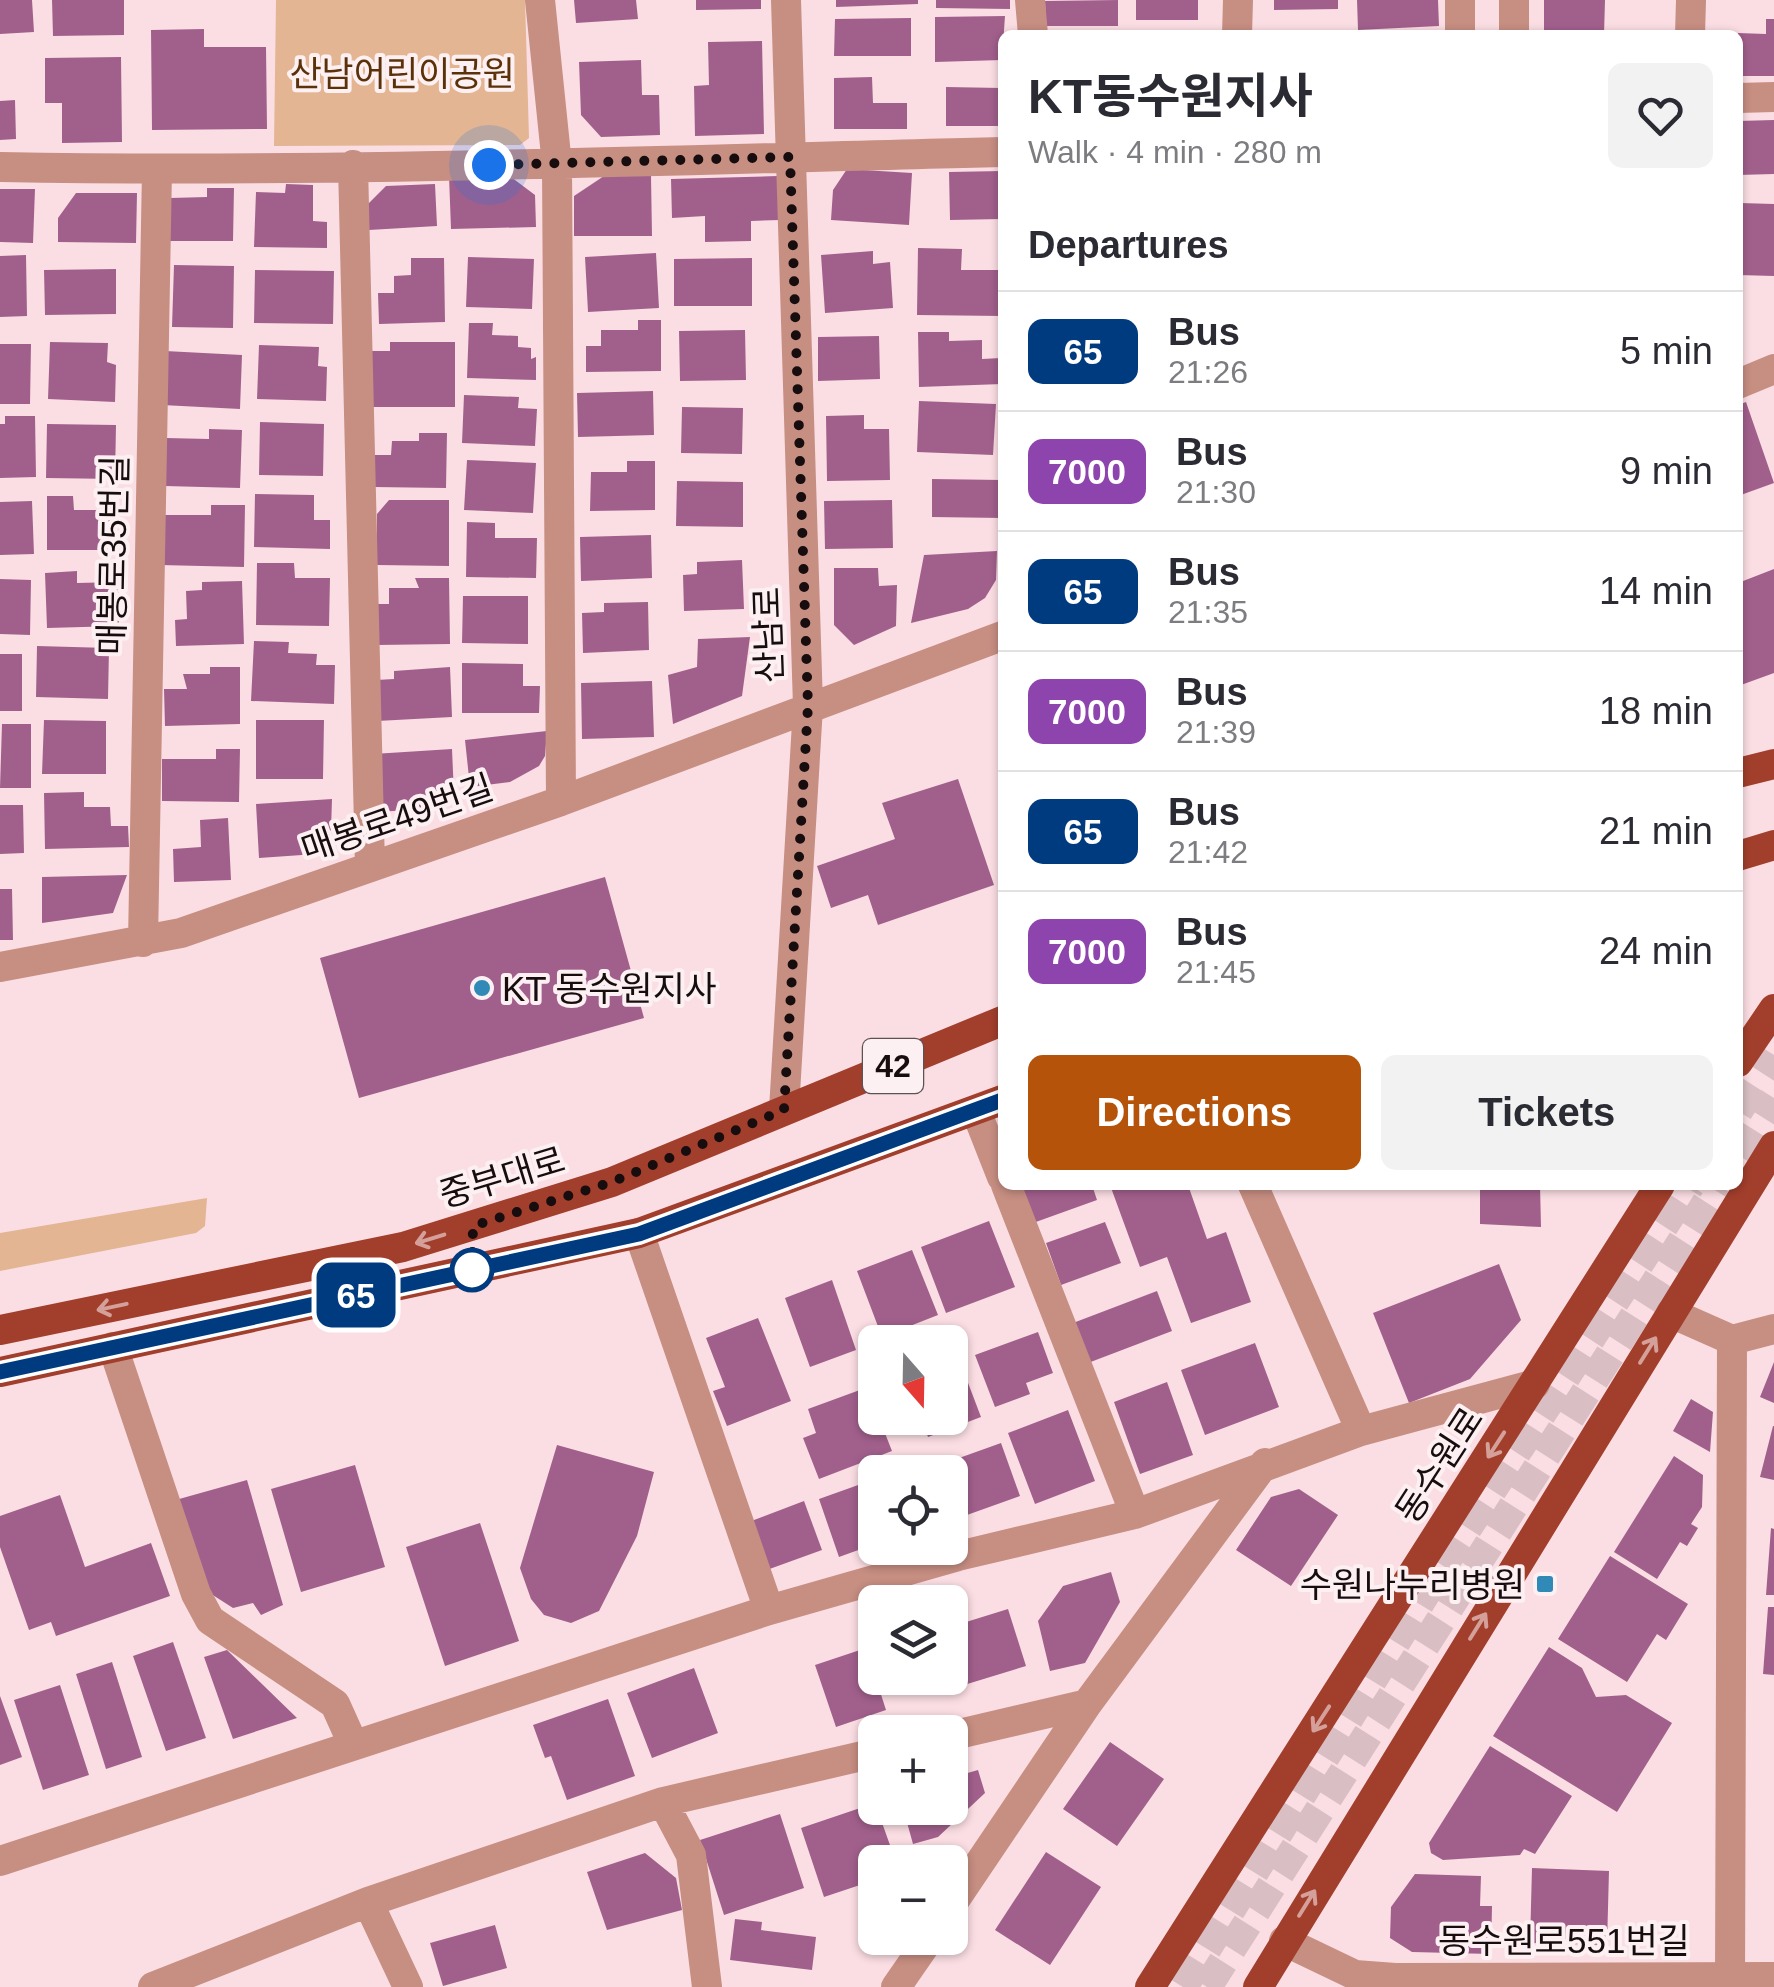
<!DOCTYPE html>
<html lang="en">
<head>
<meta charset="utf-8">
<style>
	:root { --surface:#fff; --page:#f2f2f3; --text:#2b2b33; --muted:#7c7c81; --line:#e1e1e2; --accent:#b45309 }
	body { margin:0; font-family:Helvetica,"Noto Sans KR",sans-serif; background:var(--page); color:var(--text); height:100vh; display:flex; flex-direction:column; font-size:38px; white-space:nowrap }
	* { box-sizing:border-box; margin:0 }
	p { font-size:32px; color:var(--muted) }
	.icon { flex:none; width:55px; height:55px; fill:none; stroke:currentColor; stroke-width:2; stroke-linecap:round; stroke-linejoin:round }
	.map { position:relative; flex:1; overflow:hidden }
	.panel { position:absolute; left:998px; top:30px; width:745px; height:1160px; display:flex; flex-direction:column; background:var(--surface); border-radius:15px; box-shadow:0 2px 8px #0004 }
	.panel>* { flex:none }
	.badge { padding:0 20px; border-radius:15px; font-size:35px; line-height:65px }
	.needle { width:65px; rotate:160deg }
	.fabs { position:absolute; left:858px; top:1325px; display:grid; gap:20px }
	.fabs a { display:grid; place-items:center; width:110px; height:110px; border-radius:15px; background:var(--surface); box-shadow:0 2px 8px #0004; font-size:50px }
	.you { position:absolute; width:50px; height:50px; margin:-25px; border:8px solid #fff; border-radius:50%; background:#1a73e8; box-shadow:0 0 0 15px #1a73e833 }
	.map>.badge { position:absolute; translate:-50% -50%; box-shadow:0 0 0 5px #fff }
	h2 { padding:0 30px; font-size:38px; line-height:90px }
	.round { display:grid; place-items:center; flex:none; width:105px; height:105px; border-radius:15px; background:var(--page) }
	.overview { display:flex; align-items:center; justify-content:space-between; height:170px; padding:0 30px }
	h1 { font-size:48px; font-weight:700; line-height:75px }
	.cta { display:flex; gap:20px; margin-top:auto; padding:20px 30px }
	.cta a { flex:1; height:115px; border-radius:15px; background:var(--accent); color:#fff; font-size:40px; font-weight:700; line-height:115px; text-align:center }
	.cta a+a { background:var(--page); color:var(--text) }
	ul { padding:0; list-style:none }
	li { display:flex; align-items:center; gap:30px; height:120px; padding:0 30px; border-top:2px solid var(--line) }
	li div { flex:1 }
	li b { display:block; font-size:38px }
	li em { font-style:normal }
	li .badge { min-width:110px; font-weight:700; text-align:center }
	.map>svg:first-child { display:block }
</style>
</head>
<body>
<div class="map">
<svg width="1774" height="1987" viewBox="0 0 1774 1987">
	<rect width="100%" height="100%" fill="#fbdee3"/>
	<path fill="#e3b592" d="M 276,0 L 525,0 L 529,138 L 520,145 L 274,146 Z
		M 207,1198 L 205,1226 L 196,1233 L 0,1271 L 0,1233 Z"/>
	<path fill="#a1608c" d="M 0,0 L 32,0 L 34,32 L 0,34 Z
		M 52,0 L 124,0 L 124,35 L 53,36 Z
		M 574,0 L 636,0 L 638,19 L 576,23 Z
		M 696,0 L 761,0 L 761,9 L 696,10 Z
		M 836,0 L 918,0 L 918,4 L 836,7 Z
		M 936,0 L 1010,0 L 1010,9 L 936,8 Z
		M 1118,0 L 1118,26 L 1046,26 L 1045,1 Z
		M 1136,0 L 1198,0 L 1198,20 L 1136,20 Z
		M 1274,0 L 1338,0 L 1338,9 L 1274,10 Z
		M 1357,0 L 1438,0 L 1439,26 L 1358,30 Z
		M 1544,0 L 1605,0 L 1604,35 L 1544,35 Z
		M 1005,16 L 1002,60 L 935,62 L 935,17 Z
		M 911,18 L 911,56 L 834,56 L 835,19 Z
		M 1766,19 L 1774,19 L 1774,76 L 1738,76 L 1738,33 L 1766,34 Z
		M 204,29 L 204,47 L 266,47 L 267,129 L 152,130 L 151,30 Z
		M 762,41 L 764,134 L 695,136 L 694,86 L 709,85 L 708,42 Z
		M 121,57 L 122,142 L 62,143 L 62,103 L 45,103 L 45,58 Z
		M 641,60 L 642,95 L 659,95 L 660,135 L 601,137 L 581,115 L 579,62 Z
		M 872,77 L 873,103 L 907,103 L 907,129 L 834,129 L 834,78 Z
		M 946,87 L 1002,88 L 1002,126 L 946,126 Z
		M 15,100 L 16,139 L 0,140 L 0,101 Z
		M 1774,120 L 1774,174 L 1738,175 L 1738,121 Z
		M 847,169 L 912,173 L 909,225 L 831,220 L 833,190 Z
		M 1002,171 L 1002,219 L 950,220 L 949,172 Z
		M 507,174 L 535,195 L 536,227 L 451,229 L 449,176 Z
		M 604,176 L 651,176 L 652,236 L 574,236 L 574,196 Z
		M 778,176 L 780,220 L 751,221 L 751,241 L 705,242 L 705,216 L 672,218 L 671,179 Z
		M 286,184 L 313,185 L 313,221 L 327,222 L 327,248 L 254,247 L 256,192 L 285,193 Z
		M 435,184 L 437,226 L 369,230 L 367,205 L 386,186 Z
		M 207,188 L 234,188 L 233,241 L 170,241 L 170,198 L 207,197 Z
		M 0,189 L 35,189 L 33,243 L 0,242 Z
		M 76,193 L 137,193 L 136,243 L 58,242 L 58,218 Z
		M 1740,203 L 1774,204 L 1774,276 L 1738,275 Z
		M 918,248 L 962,249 L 961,270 L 1000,270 L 1002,316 L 917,315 Z
		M 873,251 L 873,264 L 890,262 L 893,308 L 825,313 L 821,255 Z
		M 656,253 L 659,308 L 588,312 L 585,257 Z
		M 26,255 L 27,316 L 0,317 L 0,256 Z
		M 468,257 L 534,259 L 532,309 L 466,307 Z
		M 411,258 L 444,258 L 445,322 L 379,324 L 378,293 L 394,293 L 394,276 L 411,275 Z
		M 752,258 L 752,306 L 674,306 L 674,259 Z
		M 174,265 L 234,266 L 233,328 L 172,327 Z
		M 116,269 L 116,314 L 45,315 L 44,270 Z
		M 255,270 L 334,271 L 333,324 L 254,323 Z
		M 638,320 L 661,320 L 661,371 L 586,372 L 586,346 L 601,346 L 601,330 L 638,330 Z
		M 469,323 L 493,323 L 492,335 L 518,336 L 518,347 L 531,348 L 531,359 L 536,357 L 536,380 L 467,378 Z
		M 745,330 L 746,380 L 680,381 L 679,331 Z
		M 918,332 L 949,332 L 949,341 L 982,340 L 982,359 L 1001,358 L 1002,384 L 919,387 Z
		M 879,336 L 880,379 L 818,381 L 818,337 Z
		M 50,342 L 108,343 L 107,362 L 116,365 L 115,402 L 48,399 Z
		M 390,342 L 455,342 L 455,407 L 368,407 L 368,351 L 390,351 Z
		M 0,344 L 31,344 L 30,404 L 0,404 Z
		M 259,345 L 319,347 L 318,366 L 327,367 L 326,401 L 257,399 Z
		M 165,351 L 242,355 L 240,409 L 162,405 Z
		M 653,391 L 654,435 L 578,437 L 577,393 Z
		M 464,395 L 519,397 L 518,408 L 537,409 L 535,446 L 462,443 Z
		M 919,401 L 996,404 L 993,455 L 917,452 Z
		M 1746,402 L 1774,483 L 1738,496 L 1738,405 Z
		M 682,407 L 743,408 L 742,454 L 681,453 Z
		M 864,415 L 864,429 L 889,429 L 890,480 L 827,481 L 826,416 Z
		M 5,416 L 35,416 L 36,477 L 0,478 L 0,424 L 5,424 Z
		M 260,422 L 324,424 L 323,476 L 259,475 Z
		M 47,424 L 116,425 L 115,479 L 46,478 Z
		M 209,429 L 242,430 L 240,488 L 165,486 L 166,438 L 209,439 Z
		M 419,433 L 447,433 L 446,488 L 374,487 L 375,455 L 391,455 L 392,441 L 419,441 Z
		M 467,460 L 536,463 L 533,513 L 464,510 Z
		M 627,461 L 655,461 L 655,510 L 590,511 L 591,472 L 627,472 Z
		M 932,479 L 1002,480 L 1002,518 L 932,517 Z
		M 677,481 L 743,482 L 743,527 L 676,526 Z
		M 255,494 L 314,495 L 314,520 L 330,520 L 330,549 L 254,547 Z
		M 47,496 L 73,496 L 74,510 L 116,510 L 116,550 L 47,550 Z
		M 389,500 L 449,500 L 449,566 L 377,565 L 377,514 Z
		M 892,500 L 893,548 L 825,549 L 824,501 Z
		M 32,501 L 34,554 L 0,555 L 0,502 Z
		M 211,505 L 245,505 L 244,567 L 160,565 L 161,515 L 211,515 Z
		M 467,522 L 495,523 L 495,538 L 537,538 L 536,578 L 466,577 Z
		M 651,535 L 652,578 L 581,581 L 580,537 Z
		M 997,551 L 996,580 L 985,598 L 968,609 L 911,623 L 924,555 Z
		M 742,560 L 744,609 L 684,611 L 683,575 L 697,574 L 697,562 Z
		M 257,563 L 294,563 L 295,578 L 330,578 L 329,626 L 256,625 Z
		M 834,568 L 878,568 L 879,586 L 897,585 L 896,626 L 854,645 L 834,625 Z
		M 1774,569 L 1774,673 L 1741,685 L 1738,583 Z
		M 77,571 L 77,583 L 118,582 L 119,626 L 47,628 L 45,573 Z
		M 415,578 L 449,578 L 450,644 L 377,645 L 377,604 L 389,604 L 389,588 L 419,588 Z
		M 0,579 L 31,580 L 30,635 L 0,634 Z
		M 242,581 L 244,644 L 176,646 L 175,620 L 187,619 L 186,591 L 202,590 L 202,582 Z
		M 463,596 L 528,596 L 528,644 L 462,643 Z
		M 648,602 L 649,650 L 583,653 L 582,613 L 604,612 L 604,603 Z
		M 750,637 L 742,696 L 673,724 L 668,675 L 697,667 L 698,639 Z
		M 254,641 L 289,642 L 288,653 L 317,654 L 316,665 L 335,665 L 334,704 L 251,701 Z
		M 37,646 L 109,648 L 108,699 L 36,697 Z
		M 0,654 L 22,654 L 22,711 L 0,711 Z
		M 462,663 L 523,664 L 523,686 L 540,686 L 539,713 L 462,713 Z
		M 210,667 L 240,667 L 240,724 L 165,726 L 164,689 L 187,689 L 183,674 L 210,674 Z
		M 450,667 L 452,717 L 377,721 L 376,680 L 394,679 L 394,671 Z
		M 652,681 L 654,737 L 582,739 L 581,683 Z
		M 44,720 L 106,721 L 106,774 L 42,774 Z
		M 256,720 L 324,720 L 323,779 L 256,779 Z
		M 2,724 L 31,724 L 31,788 L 0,788 Z
		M 547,731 L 545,756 L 539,766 L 510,782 L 470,787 L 465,740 Z
		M 216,749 L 240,749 L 239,802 L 162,801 L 162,759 L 216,759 Z
		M 452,749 L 454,795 L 445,808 L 376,812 L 373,754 Z
		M 958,779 L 994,885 L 878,925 L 868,895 L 831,908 L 817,866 L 895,839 L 882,803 Z
		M 84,792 L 84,807 L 110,807 L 111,826 L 128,826 L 129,847 L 45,849 L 44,793 Z
		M 332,799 L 331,830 L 302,855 L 259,858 L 256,804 Z
		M 0,805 L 23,805 L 24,853 L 0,854 Z
		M 228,818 L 231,880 L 174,882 L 173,849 L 201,847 L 200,820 Z
		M 127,875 L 113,913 L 42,923 L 42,877 Z
		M 605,877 L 644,1018 L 359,1098 L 320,958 Z
		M 0,889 L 12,889 L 13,940 L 0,940 Z
		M 1032,1185 L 1092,1185 L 1097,1200 L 1033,1223 L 1021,1189 Z
		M 1110,1185 L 1188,1185 L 1207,1239 L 1226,1232 L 1251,1302 L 1191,1323 L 1167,1257 L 1140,1267 Z
		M 1480,1185 L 1540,1185 L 1541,1227 L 1480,1224 Z
		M 989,1221 L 1015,1287 L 946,1313 L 921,1247 Z
		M 1105,1222 L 1121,1263 L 1061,1285 L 1046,1243 Z
		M 912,1250 L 938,1315 L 882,1337 L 857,1271 Z
		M 1499,1264 L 1521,1320 L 1470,1379 L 1409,1403 L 1373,1313 Z
		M 832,1280 L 856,1350 L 810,1367 L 785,1298 Z
		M 1157,1291 L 1172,1331 L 1088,1363 L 1073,1323 Z
		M 758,1318 L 791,1401 L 727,1426 L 713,1391 L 725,1387 L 706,1338 Z
		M 1038,1332 L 1053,1373 L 1026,1383 L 1030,1394 L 995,1407 L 975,1355 Z
		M 1255,1343 L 1279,1407 L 1205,1435 L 1181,1370 Z
		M 1774,1362 L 1774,1403 L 1760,1397 Z
		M 962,1367 L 981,1417 L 928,1437 L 921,1418 L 950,1418 L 950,1371 Z
		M 1167,1382 L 1193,1455 L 1140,1474 L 1114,1402 Z
		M 868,1387 L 875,1418 L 879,1418 L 892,1451 L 819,1479 L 803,1438 L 816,1433 L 808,1409 Z
		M 1691,1399 L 1713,1412 L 1710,1452 L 1673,1431 Z
		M 1068,1410 L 1095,1481 L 1035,1504 L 1008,1433 Z
		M 1773,1426 L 1774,1426 L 1774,1480 L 1760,1477 Z
		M 1001,1443 L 1020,1496 L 953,1520 L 950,1472 L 936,1472 L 934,1467 Z
		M 557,1445 L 654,1472 L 637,1536 L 599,1611 L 571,1623 L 544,1615 L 531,1599 L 520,1568 Z
		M 1674,1456 L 1703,1475 L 1702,1507 L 1691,1524 L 1698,1528 L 1687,1546 L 1680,1542 L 1657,1579 L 1614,1552 Z
		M 355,1465 L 385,1567 L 301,1592 L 271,1489 Z
		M 875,1479 L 875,1544 L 839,1557 L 819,1499 Z
		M 247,1480 L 283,1605 L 261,1615 L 253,1603 L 233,1608 L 205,1590 L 172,1501 Z
		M 1299,1489 L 1338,1515 L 1291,1586 L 1236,1550 L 1271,1497 Z
		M 60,1495 L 85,1567 L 151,1543 L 170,1596 L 56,1636 L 51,1622 L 29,1630 L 0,1547 L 0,1516 Z
		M 804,1501 L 822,1550 L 764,1571 L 746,1523 Z
		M 480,1523 L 519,1641 L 445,1666 L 406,1547 Z
		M 1771,1528 L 1774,1529 L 1774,1595 L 1766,1595 Z
		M 1610,1556 L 1688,1604 L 1666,1640 L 1657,1634 L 1627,1682 L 1558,1639 Z
		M 1111,1572 L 1120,1602 L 1085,1663 L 1050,1671 L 1038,1621 L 1063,1586 Z
		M 1768,1607 L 1774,1607 L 1774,1675 L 1763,1674 Z
		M 1008,1609 L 1026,1666 L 964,1685 L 950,1627 Z
		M 173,1642 L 206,1738 L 166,1751 L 133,1656 Z
		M 1549,1647 L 1582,1668 L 1596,1697 L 1626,1695 L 1672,1723 L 1617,1812 L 1493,1736 Z
		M 866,1648 L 886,1710 L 836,1727 L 815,1665 Z
		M 227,1650 L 297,1718 L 233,1739 L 204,1657 Z
		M 112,1662 L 142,1757 L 106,1769 L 76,1674 Z
		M 694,1668 L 718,1733 L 652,1758 L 627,1693 Z
		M 60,1685 L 89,1775 L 43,1790 L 14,1700 Z
		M 0,1696 L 22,1757 L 0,1765 Z
		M 608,1699 L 635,1776 L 567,1800 L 551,1756 L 545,1758 L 533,1725 Z
		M 1110,1742 L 1164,1779 L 1117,1846 L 1063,1809 Z
		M 1490,1746 L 1572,1796 L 1535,1854 L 1524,1849 L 1520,1855 L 1443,1860 L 1431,1853 L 1429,1843 Z
		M 978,1770 L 985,1793 L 938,1837 L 913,1844 L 903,1808 L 950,1808 L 950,1778 Z
		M 875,1803 L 896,1862 L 875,1862 L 875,1880 L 824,1897 L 801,1828 Z
		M 780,1814 L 804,1888 L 724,1915 L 700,1840 Z
		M 1046,1852 L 1101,1887 L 1050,1965 L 995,1930 Z
		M 645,1853 L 676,1878 L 682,1910 L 607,1930 L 587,1872 Z
		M 1532,1868 L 1609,1871 L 1607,1945 L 1530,1943 Z
		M 1415,1874 L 1481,1876 L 1480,1906 L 1492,1906 L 1491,1954 L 1412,1952 L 1390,1938 L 1391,1907 Z
		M 735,1919 L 762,1922 L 761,1930 L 816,1937 L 812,1970 L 730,1960 Z
		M 495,1925 L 507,1968 L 443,1986 L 430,1943 Z"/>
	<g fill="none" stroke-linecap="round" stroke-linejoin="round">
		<path stroke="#d9bfc3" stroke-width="30" stroke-dasharray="30 15" stroke-linecap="butt" d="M 1738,1111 L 1774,1055
			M 1738,1155 L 1774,1098
			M 1183,1987 L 1440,1570 L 1690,1185
			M 1207,1987 L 1718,1185"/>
		<path stroke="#c78e82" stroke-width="30" d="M 540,0 L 557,165 L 561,801
			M 1030,0 L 1033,35
			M 1514,31 L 1514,0
			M 1237,35 L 1238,0
			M 1460,35 L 1460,0
			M 1690,35 L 1691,0
			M 1738,98 L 1774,97
			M 353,165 L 370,867
			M 0,167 C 334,173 669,160 1002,152
			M 1738,384 L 1774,369
			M 143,942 L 157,170
			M 0,967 L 181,933 L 561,801 L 1002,636
			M 784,1110 L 808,706 L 786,0
			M 976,1111 L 1002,1177
			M 1006,1185 L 1135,1514
			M 1253,1185 L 1361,1431
			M 639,1233 L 769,1610
			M 1671,1313 L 1732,1340 L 1730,1987
			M 1732,1340 L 1774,1329
			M 113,1347 L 196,1594 L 210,1620 L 335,1704 L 353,1744
			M 950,1736 L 1087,1704
			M 663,1802 L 691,1855 L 707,1987
			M 0,1861 L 769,1610 L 958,1556 L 1135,1514 L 1361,1431 L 1535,1384
			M 368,1902 L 408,1987
			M 950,1907 L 1087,1704 L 1265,1463
			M 1284,1941 L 1355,1975 L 1395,1978 L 1774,1977
			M 153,1987 L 368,1902 L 663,1802 L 875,1753
			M 896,1987 L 930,1938"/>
		<path stroke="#a23e2c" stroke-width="30" d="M 1738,773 L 1774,764
			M 1738,856 L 1774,845
			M 1738,1062 L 1774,1009
			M 0,1330 L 403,1247 L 612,1182 L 1002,1021
			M 0,1372 L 639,1233 L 1002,1100
			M 1150,1987 L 1660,1185
			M 1258,1987 L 1774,1146"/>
	</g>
	<defs><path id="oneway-shaft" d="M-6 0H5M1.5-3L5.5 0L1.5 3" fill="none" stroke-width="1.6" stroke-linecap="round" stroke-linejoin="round" transform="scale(2.5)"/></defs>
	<g stroke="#d4a099">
		<use href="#oneway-shaft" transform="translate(430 1239) rotate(163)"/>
		<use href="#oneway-shaft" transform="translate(112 1307) rotate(168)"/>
		<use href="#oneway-shaft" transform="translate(1648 1350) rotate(-58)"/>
		<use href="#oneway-shaft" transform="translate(1496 1445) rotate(123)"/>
		<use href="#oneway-shaft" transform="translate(1478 1626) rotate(-58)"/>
		<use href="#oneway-shaft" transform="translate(1321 1719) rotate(123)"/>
		<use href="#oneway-shaft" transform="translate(1307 1903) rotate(-58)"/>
	</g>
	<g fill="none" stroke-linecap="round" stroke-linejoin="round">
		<defs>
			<path id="line" d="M 0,1372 L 639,1234 L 1002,1100"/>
		</defs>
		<use href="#line" stroke="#fff" stroke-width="22"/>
		<use href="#line" stroke="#003b80" stroke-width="15"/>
		<path stroke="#170d0f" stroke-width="10" stroke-dasharray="0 18" d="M 472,1270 L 473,1226 L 612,1182 L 784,1110 L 808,706 L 790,157 L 489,165"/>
	</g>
	<g fill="#3089b7" stroke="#fcf0f2" stroke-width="4">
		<circle cx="482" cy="988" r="10"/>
		<rect x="1535" y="1574" width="20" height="20" rx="5"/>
	</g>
	<circle fill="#fff" stroke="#003b80" stroke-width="5" cx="472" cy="1270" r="20"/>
	<g text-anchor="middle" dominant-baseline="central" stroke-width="8" stroke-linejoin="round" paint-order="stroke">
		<rect fill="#fcf0f2" stroke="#5c5153" stroke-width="2.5" x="863" y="1039" width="60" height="54" rx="8"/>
		<g font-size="32" font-weight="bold" fill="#170d0f">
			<text x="893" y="1066">42</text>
		</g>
		<g font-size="35" fill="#5b3109" stroke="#fcf0f2">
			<text x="402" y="73">산남어린이공원</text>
		</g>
		<g font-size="35" fill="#170d0f" stroke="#fcf0f2">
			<text transform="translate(113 555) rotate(-89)">매봉로35번길</text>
			<text transform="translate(768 635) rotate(-92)">산남로</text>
			<text transform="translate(397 818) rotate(-19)">매봉로49번길</text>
			<text transform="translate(502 1177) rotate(-17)">중부대로</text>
			<text transform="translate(1439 1465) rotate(-57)">동수원로</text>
			<text x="1564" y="1940">동수원로551번길</text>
		</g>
		<g font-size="35" fill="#170d0f" stroke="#fcf0f2" text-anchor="start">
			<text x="502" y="988">KT 동수원지사</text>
			<text x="1525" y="1584" text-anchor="end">수원나누리병원</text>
		</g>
	</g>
</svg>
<div class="fabs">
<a><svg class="needle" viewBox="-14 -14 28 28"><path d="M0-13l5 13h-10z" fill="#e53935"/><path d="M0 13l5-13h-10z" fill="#7c7c81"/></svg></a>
<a><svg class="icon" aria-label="locate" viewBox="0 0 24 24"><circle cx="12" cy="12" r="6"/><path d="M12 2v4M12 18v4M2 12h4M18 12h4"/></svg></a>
<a><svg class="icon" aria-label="layers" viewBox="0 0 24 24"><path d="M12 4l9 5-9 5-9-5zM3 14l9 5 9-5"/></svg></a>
<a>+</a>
<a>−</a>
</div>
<div class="you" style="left:489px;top:165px"></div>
<b class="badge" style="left:356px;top:1295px;background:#003b80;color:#fff">65</b>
<section class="panel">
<div class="overview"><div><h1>KT동수원지사</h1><p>Walk · 4 min · 280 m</p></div><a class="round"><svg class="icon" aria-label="heart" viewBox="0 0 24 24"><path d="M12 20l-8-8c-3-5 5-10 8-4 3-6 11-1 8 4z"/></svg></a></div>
<h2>Departures</h2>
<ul>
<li><span class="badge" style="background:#003b80;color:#fff">65</span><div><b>Bus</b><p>21:26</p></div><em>5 min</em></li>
<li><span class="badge" style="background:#8e44ad;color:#fff">7000</span><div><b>Bus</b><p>21:30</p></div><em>9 min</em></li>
<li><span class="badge" style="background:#003b80;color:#fff">65</span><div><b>Bus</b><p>21:35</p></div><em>14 min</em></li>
<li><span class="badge" style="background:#8e44ad;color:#fff">7000</span><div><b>Bus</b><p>21:39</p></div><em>18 min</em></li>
<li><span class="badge" style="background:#003b80;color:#fff">65</span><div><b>Bus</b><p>21:42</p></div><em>21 min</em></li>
<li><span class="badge" style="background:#8e44ad;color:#fff">7000</span><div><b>Bus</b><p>21:45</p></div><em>24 min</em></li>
</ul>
<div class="cta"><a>Directions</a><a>Tickets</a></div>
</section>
</div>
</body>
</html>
